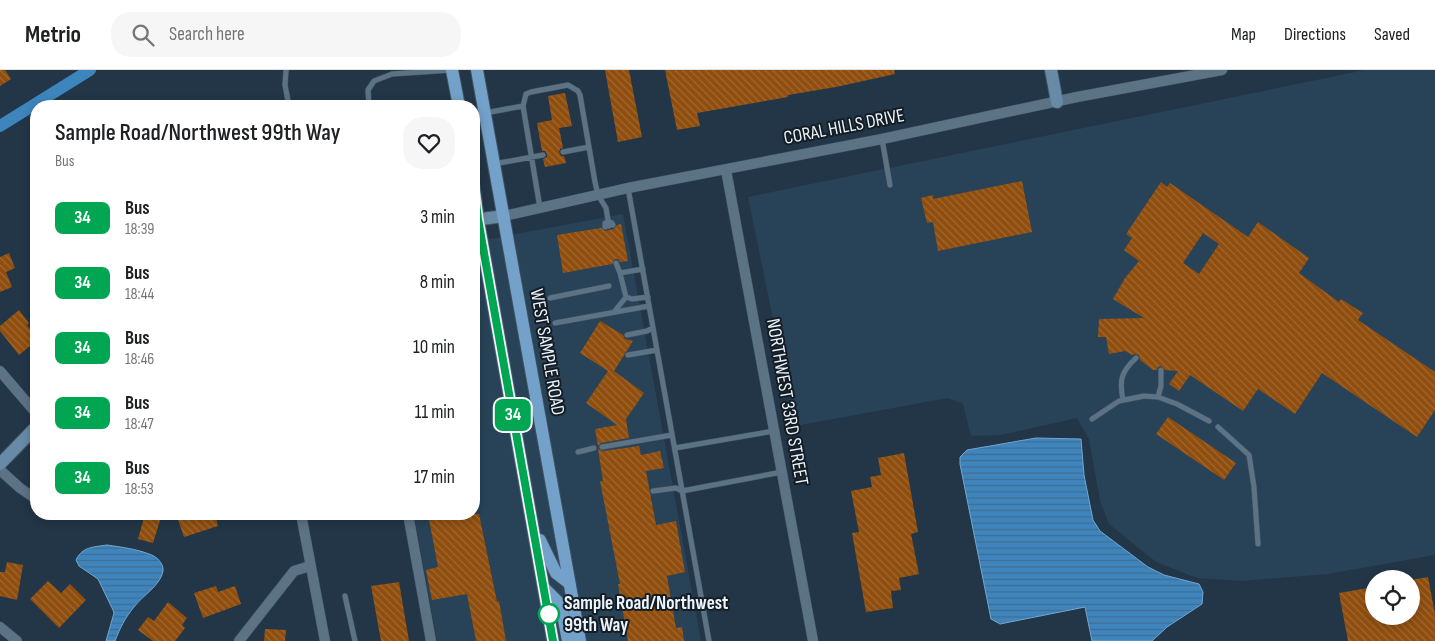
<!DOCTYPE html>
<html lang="en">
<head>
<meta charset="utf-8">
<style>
	:root { --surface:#fff; --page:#f6f6f6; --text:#202124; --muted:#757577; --line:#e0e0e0 }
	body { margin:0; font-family:"Sofia Sans Condensed",sans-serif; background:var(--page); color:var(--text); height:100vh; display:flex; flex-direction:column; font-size:19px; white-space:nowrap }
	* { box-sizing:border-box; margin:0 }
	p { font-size:16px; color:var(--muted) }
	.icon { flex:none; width:28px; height:28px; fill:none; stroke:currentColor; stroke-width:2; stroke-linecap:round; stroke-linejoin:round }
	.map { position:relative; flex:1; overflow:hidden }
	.sheet { position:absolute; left:30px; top:30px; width:450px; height:420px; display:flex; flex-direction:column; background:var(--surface); border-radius:20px; box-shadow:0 2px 8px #0003 }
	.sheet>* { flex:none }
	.badge { padding:0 10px; border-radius:8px; font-size:18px; line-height:32px }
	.buttons { position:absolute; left:1365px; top:500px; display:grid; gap:10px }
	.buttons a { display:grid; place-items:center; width:55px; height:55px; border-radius:50%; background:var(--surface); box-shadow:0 2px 8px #0003; font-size:25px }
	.map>.badge { position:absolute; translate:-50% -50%; box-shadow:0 0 0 2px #fff }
	.round { display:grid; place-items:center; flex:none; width:52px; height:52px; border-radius:20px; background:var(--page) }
	.summary { display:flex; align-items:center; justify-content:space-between; height:85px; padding:0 25px }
	h1 { font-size:24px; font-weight:600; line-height:38px }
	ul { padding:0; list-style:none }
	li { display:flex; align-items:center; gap:15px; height:65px; padding:0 25px }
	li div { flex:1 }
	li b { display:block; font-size:19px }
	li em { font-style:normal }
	li .badge { min-width:55px; font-weight:700; text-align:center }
	header { display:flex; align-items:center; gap:30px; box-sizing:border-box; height:70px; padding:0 25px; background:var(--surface); border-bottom:1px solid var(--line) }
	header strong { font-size:24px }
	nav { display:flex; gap:28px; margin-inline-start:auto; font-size:18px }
	.search { width:350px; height:45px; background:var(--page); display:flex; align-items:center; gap:12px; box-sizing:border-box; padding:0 18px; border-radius:20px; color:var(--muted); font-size:19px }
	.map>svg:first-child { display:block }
</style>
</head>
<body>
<header>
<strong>Metrio</strong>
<div class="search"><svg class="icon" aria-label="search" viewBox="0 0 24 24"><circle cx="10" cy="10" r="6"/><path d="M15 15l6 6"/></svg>Search here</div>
<nav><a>Map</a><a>Directions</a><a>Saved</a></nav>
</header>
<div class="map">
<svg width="1435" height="571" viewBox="0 0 1435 571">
	<defs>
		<pattern id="water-rules" width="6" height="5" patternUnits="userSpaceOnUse" patternTransform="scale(1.25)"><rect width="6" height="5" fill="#3e85bd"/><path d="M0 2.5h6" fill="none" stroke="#426d90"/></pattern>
		<pattern id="building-back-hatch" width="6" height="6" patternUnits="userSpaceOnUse" patternTransform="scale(1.25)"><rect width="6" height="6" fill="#8f4e0e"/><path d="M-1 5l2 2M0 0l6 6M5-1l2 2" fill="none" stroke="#9f6832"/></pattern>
	</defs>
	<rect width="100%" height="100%" fill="#223647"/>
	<path fill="#284257" d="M 1365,0 L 1435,0 L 1435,485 L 1328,504 L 1242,511 L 1197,508 L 1156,492 L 1109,454 L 1100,431 L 1089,369 L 1077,348 L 1001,365 L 971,366 L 963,334 L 948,328 L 795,356 L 748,127 Z
		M 623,144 L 701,571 L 437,571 L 414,444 L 474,444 L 474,172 Z"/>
	<path fill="url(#water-rules)" stroke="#72a7d0" d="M 1036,368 L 1081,369 L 1084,405 L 1093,450 L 1100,461 L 1148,497 L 1164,505 L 1199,514 L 1203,522 L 1202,534 L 1167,557 L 1152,571 L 1092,571 L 1085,537 L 1000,554 L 991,549 L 960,394 L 960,387 L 967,380 Z
		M 107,475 C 121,477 136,479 149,484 C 156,486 164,493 163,501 C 161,515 142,526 134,537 C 125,548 120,558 115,571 L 106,571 L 114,543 L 113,540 L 98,509 L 79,496 L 76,490 C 82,477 93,477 107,475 Z"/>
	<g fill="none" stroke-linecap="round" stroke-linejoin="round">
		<path stroke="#3e85bd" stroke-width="12" d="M 0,56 L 90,0"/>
	</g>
	<path fill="url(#building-back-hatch)" fill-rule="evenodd" d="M 0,0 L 5,0 L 11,9 L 0,16 Z
		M 605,0 L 629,0 L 642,67 L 618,72 Z
		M 665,0 L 894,0 L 895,4 L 836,17 L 788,25 L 788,27 L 697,43 L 700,56 L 677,60 Z
		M 565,23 L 572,56 L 559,58 L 563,78 L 560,79 L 559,82 L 561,86 L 564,86 L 566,93 L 545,97 L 543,89 L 547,87 L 547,84 L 545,81 L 542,81 L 537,53 L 552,50 L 548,26 Z
		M 1022,111 L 1032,162 L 938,181 L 933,152 L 927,153 L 921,128 L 933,125 L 933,129 Z
		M 1161,112 L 1167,117 L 1170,113 L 1248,167 L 1258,152 L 1309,188 L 1299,203 L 1339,232 L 1341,229 L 1363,243 L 1358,250 L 1435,302 L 1435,340 L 1417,367 L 1322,303 L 1295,344 L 1258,319 L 1243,341 L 1190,305 L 1179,321 L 1169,314 L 1178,301 L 1165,300 L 1161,296 L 1158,297 L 1157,300 L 1153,300 L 1140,290 L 1139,285 L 1135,284 L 1132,285 L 1125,281 L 1109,284 L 1106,267 L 1098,267 L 1099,249 L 1144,248 L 1113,229 L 1125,208 L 1139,191 L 1124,180 L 1132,168 L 1126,164 ZM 1203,163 L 1219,174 L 1199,204 L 1183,193 Z
		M 621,154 L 628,191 L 620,192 L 618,189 L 615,189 L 612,194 L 563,203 L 557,165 L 601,158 L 605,161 L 614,159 L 617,155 Z
		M 9,183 L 15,198 L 6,202 L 12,217 L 0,222 L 0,187 Z
		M 19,240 L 29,253 L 27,255 L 36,267 L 36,271 L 19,285 L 0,261 L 0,256 Z
		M 600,251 L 623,265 L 625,269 L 633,271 L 614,301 L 644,323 L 626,349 L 629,368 L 601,373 L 598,376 L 595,359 L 617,355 L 586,333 L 608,301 L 580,283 Z
		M 1168,347 L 1236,393 L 1224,410 L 1156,364 Z
		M 639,376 L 641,385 L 660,381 L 664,398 L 646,401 L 656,455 L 676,451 L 685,502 L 667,506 L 676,558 L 682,557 L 684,571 L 628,571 L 618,514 L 620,514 L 600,411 L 603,411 L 598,379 L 603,381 Z
		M 904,383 L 918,462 L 911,464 L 919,504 L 899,508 L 901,520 L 891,521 L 893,538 L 866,542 L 852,463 L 859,462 L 851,421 L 872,417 L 870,407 L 881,405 L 878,388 Z
		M 145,444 L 162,444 L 153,473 L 138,469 Z
		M 176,444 L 215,444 L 218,456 L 184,467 Z
		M 428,444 L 479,444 L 497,532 L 499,531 L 506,571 L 476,571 L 467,524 L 432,530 L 426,500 L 438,497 Z
		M 7,492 L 23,495 L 17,530 L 0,526 L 0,502 L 5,502 Z
		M 1428,507 L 1435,544 L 1435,571 L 1348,571 L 1339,523 L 1374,517 L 1374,546 L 1411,546 L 1411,510 Z
		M 48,511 L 61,523 L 70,514 L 86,530 L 59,558 L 30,529 Z
		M 399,512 L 409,571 L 381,571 L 371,516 Z
		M 216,516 L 218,522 L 235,516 L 241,534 L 203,548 L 194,523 Z
		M 168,532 L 187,548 L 182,555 L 185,558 L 175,571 L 153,571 L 138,560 L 148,547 L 154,551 Z
		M 265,559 L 286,560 L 285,571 L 264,571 Z"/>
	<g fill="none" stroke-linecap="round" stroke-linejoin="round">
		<defs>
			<path id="lane" d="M 286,0 L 285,15 L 289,36
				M 369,36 L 368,20 L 374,11 L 392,4 L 452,0
				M 485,43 L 523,36
				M 882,69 L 890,115
				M 563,82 L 589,77
				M 494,94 L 543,85
				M 628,118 L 709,571
				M 540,138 L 523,36 L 526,24 L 531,22 L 568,15 L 578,21 L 580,25 L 595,112 L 598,125 L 606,138 L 609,156
				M 605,157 L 605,153 L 608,151 L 612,153 L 613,155
				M 620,203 L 643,199
				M 626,227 L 632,229 L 648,227
				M 550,228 L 609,216
				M 614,242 L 626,227 L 620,203 L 616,193
				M 555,253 L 649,236
				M 627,265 L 647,261 L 653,258
				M 628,285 L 657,280
				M 1158,327 L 1161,316 L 1161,300
				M 1123,330 C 1119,310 1121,302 1136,288
				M 1092,349 L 1119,331 L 1144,326 L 1158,327 L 1177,334 L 1209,351
				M 1218,357 L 1249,385 L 1254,417 L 1258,474
				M 602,377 L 672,365
				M 675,378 L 774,361
				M 578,382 L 594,378
				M 653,421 L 676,418 L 682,421 L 782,402
				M 345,526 L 355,571"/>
			<path id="street" d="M 726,100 L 813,571
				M 504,146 L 628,118 L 882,69 L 1077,27 L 1222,0
				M 0,301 L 36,343
				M 0,400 L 20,418 L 36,429
				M 301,444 L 325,571
				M 408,444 L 431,571
				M 0,557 L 17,571
				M 239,571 L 294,501 L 310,496"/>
			<path id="secondary" d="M 1051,0 L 1057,32
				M 474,150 L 504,146
				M 0,394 L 36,357"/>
			<path id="primary" d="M 452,0 L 459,36
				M 477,0 L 580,571
				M 474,118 L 478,149 L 553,571
				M 540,470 L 556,503 L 569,513
				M 544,518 L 561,535 L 568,571"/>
		</defs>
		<use href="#lane" stroke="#40515f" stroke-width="6"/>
		<use href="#street" stroke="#40515f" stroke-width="11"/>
		<use href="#secondary" stroke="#40515f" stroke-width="14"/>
		<use href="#primary" stroke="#40515f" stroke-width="14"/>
		<use href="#lane" stroke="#5c7285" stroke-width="5"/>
		<use href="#street" stroke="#5c7285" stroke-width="10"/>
		<use href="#secondary" stroke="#678aa7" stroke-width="12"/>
		<use href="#primary" stroke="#73a1c9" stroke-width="12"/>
	</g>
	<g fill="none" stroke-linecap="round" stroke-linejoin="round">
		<defs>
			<path id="line" d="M 474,118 L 478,149 L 553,571"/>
		</defs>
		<use href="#line" stroke="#fff" stroke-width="11"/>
		<use href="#line" stroke="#00a651" stroke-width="8"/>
	</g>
	<circle fill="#fff" stroke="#00a651" stroke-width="2.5" cx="549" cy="544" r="10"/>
	<g text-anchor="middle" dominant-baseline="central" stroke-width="4" stroke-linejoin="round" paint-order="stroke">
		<g font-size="19" fill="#ecf5fe" stroke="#141d24">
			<text transform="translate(844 57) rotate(-11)">CORAL HILLS DRIVE</text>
			<text transform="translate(547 282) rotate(80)">WEST SAMPLE ROAD</text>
			<text transform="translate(787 332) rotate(80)">NORTHWEST 33RD STREET</text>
		</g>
		<g font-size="19" font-weight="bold" fill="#ecf5fe" stroke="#141d24" text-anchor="start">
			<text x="564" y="533">Sample Road/Northwest<tspan x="564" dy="22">99th Way</tspan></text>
		</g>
	</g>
</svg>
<div class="buttons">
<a><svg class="icon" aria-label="locate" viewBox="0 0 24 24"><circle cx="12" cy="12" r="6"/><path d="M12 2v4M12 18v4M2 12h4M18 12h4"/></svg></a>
</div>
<b class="badge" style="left:513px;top:345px;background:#00a651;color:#fff">34</b>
<section class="sheet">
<div class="summary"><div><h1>Sample Road/Northwest 99th Way</h1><p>Bus</p></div><a class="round"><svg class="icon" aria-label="heart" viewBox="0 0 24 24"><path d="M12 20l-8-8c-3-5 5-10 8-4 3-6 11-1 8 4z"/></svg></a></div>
<ul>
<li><span class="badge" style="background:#00a651;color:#fff">34</span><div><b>Bus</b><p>18:39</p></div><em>3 min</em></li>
<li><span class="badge" style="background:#00a651;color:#fff">34</span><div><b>Bus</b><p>18:44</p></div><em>8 min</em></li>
<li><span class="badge" style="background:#00a651;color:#fff">34</span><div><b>Bus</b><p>18:46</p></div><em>10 min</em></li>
<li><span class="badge" style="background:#00a651;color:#fff">34</span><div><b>Bus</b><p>18:47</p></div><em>11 min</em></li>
<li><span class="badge" style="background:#00a651;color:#fff">34</span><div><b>Bus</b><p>18:53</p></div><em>17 min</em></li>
</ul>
</section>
</div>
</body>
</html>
